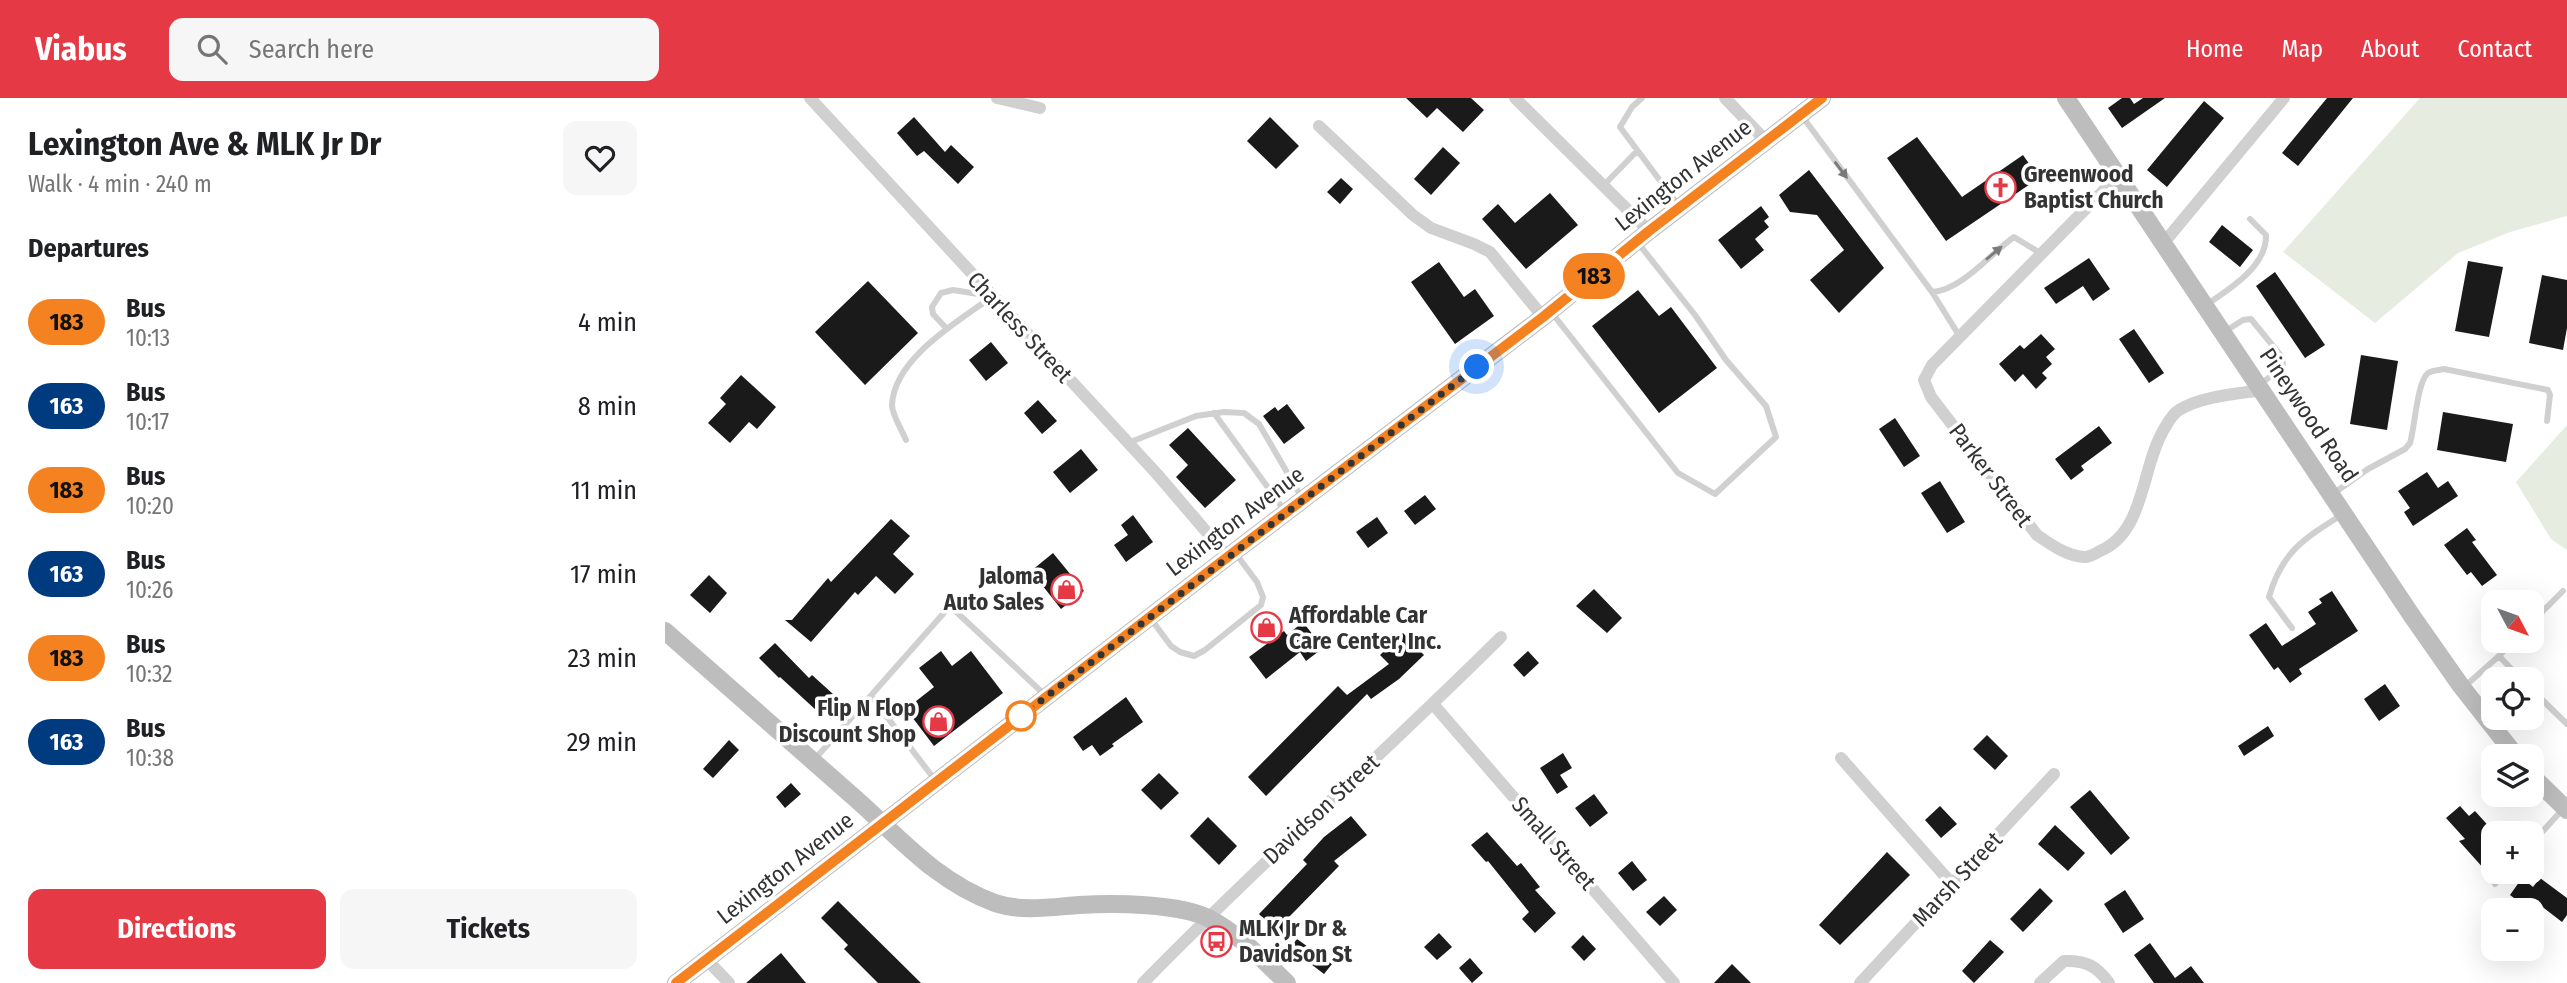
<!DOCTYPE html>
<html lang="en">
<head>
<meta charset="utf-8">
<style>
	:root { --surface:#fff; --page:#f6f6f6; --text:#202124; --muted:#757577; --accent:#e63946 }
	body { margin:0; font-family:"Fira Sans Condensed",sans-serif; background:var(--page); color:var(--text); height:100vh; display:flex; flex-direction:column; font-size:26px; white-space:nowrap }
	* { box-sizing:border-box; margin:0 }
	p { font-size:23px; color:var(--muted) }
	.icon { flex:none; width:38px; height:38px; fill:none; stroke:currentColor; stroke-width:2; stroke-linecap:round; stroke-linejoin:round }
	.map { position:relative; flex:1; overflow:hidden }
	.sheet { display:flex; flex-direction:column; background:var(--surface); width:665px }
	.sheet>* { flex:none }
	.badge { padding:0 14px; border-radius:23px; font-size:24px; line-height:46px }
	.needle { width:46px; rotate:131deg }
	.fabs { position:absolute; left:1816px; top:492px; display:grid; gap:14px }
	.fabs a { display:grid; place-items:center; width:63px; height:63px; border-radius:14px; background:var(--surface); box-shadow:0 7px 28px #0002; font-size:35px }
	.you { position:absolute; width:35px; height:35px; margin:-18px; border:5px solid #fff; border-radius:50%; background:#1a73e8; box-shadow:0 0 0 10px #1a73e833 }
	.map>.badge { position:absolute; translate:-50% -50%; box-shadow:0 0 0 4px #fff }
	h2 { padding:0 28px; font-size:26px; line-height:63px }
	.round { display:grid; place-items:center; flex:none; width:74px; height:74px; border-radius:14px; background:var(--page) }
	.headline { display:flex; align-items:center; justify-content:space-between; height:119px; padding:0 28px }
	h1 { font-size:33px; font-weight:700; line-height:52px }
	.action { display:flex; gap:14px; margin-top:auto; padding:14px 28px }
	.action a { flex:1; height:80px; border-radius:14px; background:var(--accent); color:#fff; font-size:28px; font-weight:700; line-height:80px; text-align:center }
	.action a+a { background:var(--page); color:var(--text) }
	ul { padding:0; list-style:none }
	li { display:flex; align-items:center; gap:21px; height:84px; padding:0 28px }
	li div { flex:1 }
	li b { display:block; font-size:26px }
	li em { font-style:normal }
	li .badge { min-width:77px; font-weight:700; text-align:center }
	header { display:flex; align-items:center; gap:42px; box-sizing:border-box; height:98px; padding:0 35px; background:var(--accent); color:#fff }
	header strong { font-size:33px }
	nav { display:flex; gap:38px; margin-inline-start:auto; font-size:24px }
	.search { width:490px; height:63px; background:var(--page); display:flex; align-items:center; gap:18px; box-sizing:border-box; padding:0 24px; border-radius:14px; color:var(--muted); font-size:26px }
	main { display:flex; flex:1; min-height:0 }
	.map>svg:first-child { display:block }
</style>
</head>
<body>
<header>
<strong>Viabus</strong>
<div class="search"><svg class="icon" aria-label="search" viewBox="0 0 24 24"><circle cx="10" cy="10" r="6"/><path d="M15 15l6 6"/></svg>Search here</div>
<nav><a>Home</a><a>Map</a><a>About</a><a>Contact</a></nav>
</header>
<main>
<section class="sheet">
<div class="headline"><div><h1>Lexington Ave &amp; MLK Jr Dr</h1><p>Walk · 4 min · 240 m</p></div><a class="round"><svg class="icon" aria-label="heart" viewBox="0 0 24 24"><path d="M12 20l-8-8c-3-5 5-10 8-4 3-6 11-1 8 4z"/></svg></a></div>
<h2>Departures</h2>
<ul>
<li><span class="badge" style="background:#f58220;color:#111">183</span><div><b>Bus</b><p>10:13</p></div><em>4 min</em></li>
<li><span class="badge" style="background:#003b80;color:#fff">163</span><div><b>Bus</b><p>10:17</p></div><em>8 min</em></li>
<li><span class="badge" style="background:#f58220;color:#111">183</span><div><b>Bus</b><p>10:20</p></div><em>11 min</em></li>
<li><span class="badge" style="background:#003b80;color:#fff">163</span><div><b>Bus</b><p>10:26</p></div><em>17 min</em></li>
<li><span class="badge" style="background:#f58220;color:#111">183</span><div><b>Bus</b><p>10:32</p></div><em>23 min</em></li>
<li><span class="badge" style="background:#003b80;color:#fff">163</span><div><b>Bus</b><p>10:38</p></div><em>29 min</em></li>
</ul>
<div class="action"><a>Directions</a><a>Tickets</a></div>
</section>
<div class="map">
<svg width="1902" height="885" viewBox="0 0 1902 885">
	<rect width="100%" height="100%" fill="#fff"/>
	<path fill="#e6ecdf" d="M 1755,0 L 1902,0 L 1902,118 L 1845,134 L 1793,155 L 1710,225 L 1618,154 Z
		M 1902,327 L 1902,452 L 1886,441 L 1851,384 Z"/>
	<path fill="#1a1a1a" d="M 741,0 L 806,0 L 819,12 L 798,34 L 772,10 L 762,20 Z
		M 1457,0 L 1465,0 L 1469,6 L 1478,0 L 1500,0 L 1457,30 L 1443,10 Z
		M 1662,0 L 1688,0 L 1633,68 L 1617,55 Z
		M 1539,3 L 1559,20 L 1502,89 L 1482,72 Z
		M 249,19 L 280,54 L 286,47 L 309,69 L 293,86 L 259,53 L 252,58 L 232,35 Z
		M 605,19 L 634,48 L 611,71 L 582,43 Z
		M 1252,39 L 1297,99 L 1358,57 L 1374,80 L 1281,143 L 1222,60 Z
		M 778,49 L 795,65 L 766,97 L 749,81 Z
		M 1144,72 L 1219,170 L 1174,215 L 1145,182 L 1179,152 L 1152,117 L 1125,114 L 1114,97 Z
		M 676,80 L 688,91 L 675,106 L 662,94 Z
		M 885,95 L 913,127 L 861,171 L 817,121 L 833,106 L 850,125 Z
		M 1096,108 L 1104,119 L 1099,123 L 1104,129 L 1090,141 L 1099,152 L 1076,171 L 1053,142 Z
		M 1557,127 L 1588,152 L 1575,169 L 1544,144 Z
		M 1424,160 L 1445,191 L 1428,203 L 1418,188 L 1391,206 L 1379,190 Z
		M 1803,163 L 1838,169 L 1824,239 L 1790,233 Z
		M 774,164 L 799,199 L 810,191 L 829,218 L 790,246 L 746,184 Z
		M 1610,174 L 1660,247 L 1640,260 L 1591,188 Z
		M 1877,177 L 1902,182 L 1902,230 L 1898,252 L 1864,245 Z
		M 203,183 L 253,235 L 200,287 L 150,234 Z
		M 973,192 L 994,218 L 1006,209 L 1052,270 L 994,315 L 927,228 Z
		M 1469,231 L 1499,275 L 1484,285 L 1454,241 Z
		M 1376,236 L 1390,251 L 1381,259 L 1387,266 L 1377,275 L 1382,280 L 1371,291 L 1358,276 L 1350,284 L 1334,266 L 1355,247 L 1359,251 Z
		M 326,244 L 343,265 L 321,283 L 304,262 Z
		M 1696,257 L 1733,263 L 1722,332 L 1685,326 Z
		M 76,277 L 111,309 L 92,331 L 84,324 L 65,345 L 43,325 L 61,306 L 55,300 Z
		M 373,302 L 392,323 L 377,336 L 359,315 Z
		M 622,306 L 640,330 L 619,346 L 598,318 L 610,309 L 613,313 Z
		M 1778,314 L 1848,326 L 1841,364 L 1772,352 Z
		M 1230,320 L 1255,358 L 1239,369 L 1214,331 Z
		M 1434,328 L 1447,345 L 1416,368 L 1419,372 L 1406,382 L 1390,361 Z
		M 523,330 L 571,382 L 540,410 L 511,379 L 523,367 L 504,347 Z
		M 416,351 L 433,372 L 405,395 L 388,374 Z
		M 1762,374 L 1773,390 L 1783,383 L 1793,398 L 1748,428 L 1739,414 L 1745,410 L 1733,393 Z
		M 1275,383 L 1300,424 L 1282,435 L 1256,395 Z
		M 760,397 L 771,411 L 750,427 L 739,413 Z
		M 468,417 L 488,444 L 461,464 L 449,447 L 463,437 L 456,427 Z
		M 712,419 L 723,435 L 703,450 L 691,434 Z
		M 226,421 L 245,438 L 228,456 L 249,476 L 230,496 L 211,478 L 193,497 L 190,494 L 146,544 L 120,522 L 127,522 L 163,480 L 166,484 Z
		M 1802,430 L 1811,442 L 1807,444 L 1832,477 L 1817,488 L 1806,474 L 1802,477 L 1779,447 Z
		M 388,455 L 419,493 L 396,511 L 366,473 Z
		M 44,477 L 62,495 L 45,515 L 25,497 Z
		M 929,491 L 957,520 L 942,535 L 911,508 Z
		M 1667,493 L 1693,533 L 1634,571 L 1637,576 L 1625,585 L 1613,569 L 1609,572 L 1584,537 L 1601,525 L 1617,548 L 1651,526 L 1643,514 L 1657,505 L 1654,501 Z
		M 638,524 L 658,550 L 641,563 L 635,554 L 601,581 L 584,559 L 619,533 L 622,537 Z
		M 738,535 L 759,557 L 734,581 L 706,601 L 702,596 L 601,698 L 583,679 L 673,588 L 682,597 L 724,566 L 715,557 Z
		M 110,545 L 144,580 L 147,577 L 168,596 L 152,613 L 115,579 L 114,580 L 94,560 Z
		M 276,553 L 287,568 L 306,553 L 338,595 L 269,648 L 241,611 L 269,589 L 254,570 Z
		M 863,553 L 874,565 L 859,579 L 848,567 Z
		M 1720,586 L 1735,608 L 1714,623 L 1699,601 Z
		M 461,599 L 478,624 L 447,646 L 449,648 L 435,658 L 427,647 L 418,653 L 408,639 Z
		M 1603,628 L 1609,638 L 1579,658 L 1573,648 Z
		M 1322,637 L 1343,658 L 1330,672 L 1308,651 Z
		M 64,642 L 74,652 L 48,680 L 38,671 Z
		M 898,655 L 907,670 L 895,677 L 903,689 L 892,696 L 875,670 Z
		M 494,675 L 514,695 L 496,712 L 476,692 Z
		M 126,685 L 136,696 L 120,710 L 111,699 Z
		M 1425,692 L 1465,740 L 1446,757 L 1405,709 Z
		M 929,696 L 943,715 L 925,729 L 910,710 Z
		M 1275,708 L 1292,726 L 1276,740 L 1260,722 Z
		M 1795,708 L 1804,718 L 1810,713 L 1829,734 L 1822,740 L 1829,748 L 1829,764 L 1820,772 L 1794,743 L 1800,741 L 1781,720 Z
		M 686,718 L 702,737 L 669,763 L 674,768 L 624,819 L 630,824 L 616,838 L 594,816 L 642,766 L 638,762 L 659,739 Z
		M 543,719 L 572,748 L 554,767 L 525,738 Z
		M 1390,727 L 1420,755 L 1403,773 L 1373,746 Z
		M 822,734 L 852,768 L 856,765 L 875,789 L 870,792 L 891,815 L 870,835 L 857,821 L 864,814 L 823,763 L 821,764 L 806,747 Z
		M 1222,754 L 1245,777 L 1175,847 L 1154,827 Z
		M 967,763 L 982,782 L 968,793 L 953,775 Z
		M 1857,780 L 1868,789 L 1875,780 L 1902,800 L 1902,817 L 1897,824 L 1871,804 L 1865,812 L 1845,797 Z
		M 1375,790 L 1388,803 L 1358,834 L 1345,821 Z
		M 1460,792 L 1479,821 L 1458,835 L 1439,806 Z
		M 999,798 L 1012,812 L 995,828 L 981,814 Z
		M 173,803 L 256,885 L 213,885 L 179,851 L 183,847 L 156,820 Z
		M 774,835 L 787,849 L 772,862 L 759,849 Z
		M 918,837 L 931,851 L 919,863 L 906,849 Z
		M 632,841 L 667,866 L 659,876 L 625,850 Z
		M 1325,842 L 1339,854 L 1309,885 L 1297,873 Z
		M 1485,845 L 1510,880 L 1526,868 L 1539,885 L 1489,885 L 1469,857 Z
		M 116,855 L 141,885 L 81,885 Z
		M 805,860 L 818,875 L 807,885 L 794,870 Z
		M 1067,866 L 1086,885 L 1049,885 Z"/>
	<g fill="none" stroke-linecap="round" stroke-linejoin="round">
		<path stroke="#d0d0d0" stroke-width="6" d="M 977,0 L 967,9 L 955,29 L 1014,108
			M 1137,18 L 1267,194 C 1297,192 1325,156 1349,139 L 1377,156
			M 938,88 L 972,53
			M 1267,194 L 1295,239
			M 1541,207 C 1565,191 1602,168 1601,137 L 1585,121
			M 887,215 L 1013,375 L 1050,396 L 1111,339 L 1101,308 L 1061,262 L 1030,217 L 973,145
			M 282,231 L 268,216 L 267,209 L 276,195 L 288,192 L 326,198
			M 1559,234 L 1578,222 L 1586,221 L 1617,259 L 1618,268 L 1596,286
			M 549,315 L 620,413
			M 241,342 C 237,332 227,317 227,307 C 229,260 294,223 328,198
			M 463,345 L 531,318 L 559,314 L 579,315 L 594,326 L 637,400
			M 1669,395 L 1703,371 L 1740,351 L 1745,345 C 1750,329 1752,284 1763,275 C 1768,272 1774,272 1779,271 L 1883,292 L 1885,297 L 1882,323
			M 486,521 L 506,548 L 515,554 L 529,558 L 540,552 L 596,507 L 598,499 L 592,484 L 571,456
			M 1867,524 L 1898,493
			M 1627,530 L 1604,499 C 1617,453 1640,440 1678,416
			M 1834,558 L 1849,542
			M 1799,589 L 1834,558 L 1856,581
			M 1867,592 L 1902,626
			M 206,598 L 270,682
			M 149,662 L 285,508 L 380,597
			M 1867,745 L 1898,711
			M 1830,786 L 1841,774"/>
		<path stroke="#d0d0d0" stroke-width="12" d="M 145,0 L 492,376 L 563,459
			M 332,0 L 375,10
			M 850,0 L 984,133
			M 1060,0 L 1101,43
			M 654,28 L 748,117 L 766,130 L 809,146 L 825,154 L 878,219
			M 1453,78 L 1267,267 L 1259,282 L 1266,299 L 1372,437 C 1385,446 1403,459 1420,459 C 1425,459 1431,455 1435,453 C 1480,434 1476,371 1498,333 C 1502,326 1507,316 1514,312 C 1537,298 1571,296 1598,292
			M 1497,147 L 1619,0
			M 768,606 L 1009,885
			M 1176,660 L 1287,786
			M 42,862 L 64,885
			M 478,885 C 594,766 718,656 836,539
			M 1195,885 L 1389,676
			M 1375,885 L 1399,863 C 1420,862 1432,868 1444,885"/>
		<path stroke="#bdbdbd" stroke-width="18" d="M 1401,0 L 1747,518 L 1796,588 L 1851,658
			M 0,533 C 64,589 127,645 191,701 C 236,741 272,784 330,805 C 356,814 387,809 414,807 C 448,805 515,805 545,821 C 575,837 598,862 622,885
			M 1867,678 L 1902,712
			M 11,885 L 569,454 L 878,219 L 984,133 L 1157,0"/>
	</g>
	<defs><path id="oneway-solid" d="M-6-.8H1V-3.2L6.5 0L1 3.2V.8H-6Z" transform="scale(1.75)"/></defs>
	<g fill="#7a7a7a">
		<use href="#oneway-solid" transform="translate(1176 72) rotate(53)"/>
		<use href="#oneway-solid" transform="translate(1329 155) rotate(-40)"/>
	</g>
	<g fill="none" stroke-linecap="round" stroke-linejoin="round">
		<defs>
			<path id="line" d="M 11,885 L 569,454 L 878,219 L 984,133 L 1157,0"/>
		</defs>
		<use href="#line" stroke="#fff" stroke-width="16"/>
		<use href="#line" stroke="#f58220" stroke-width="10"/>
		<path stroke="#333" stroke-width="7" stroke-dasharray="0 12.6" d="M 356,618 L 812,269"/>
	</g>
	<defs>
		<symbol id="church-ring" viewBox="-11 -11 22 22"><circle r="9.5" fill="#fff" stroke="#e63946" stroke-width="1.5"/><path d="M-1.2-6h2.4v3.5h3.3v2.4h-3.3V6h-2.4V-.1h-3.3v-2.4h3.3Z" fill="#e63946"/></symbol>
		<symbol id="shop-ring" viewBox="-11 -11 22 22"><circle r="9.5" fill="#fff" stroke="#e63946" stroke-width="1.5"/><path d="M-5-2.5h2.3a2.7 3.5 0 0 1 5.4 0H5L5.5 6h-11ZM-1.5-2.5h3a1.5 2.3 0 0 0-3 0Z" fill="#e63946"/></symbol>
		<symbol id="bus-ring" viewBox="-11 -11 22 22"><circle r="9.5" fill="#fff" stroke="#e63946" stroke-width="1.5"/><path d="M-5-6H5V4H4V6H2V4H-2V6H-4V4H-5ZM-3.5-4V0h7V-4ZM-3.5 1.2v1.5H-2V1.2ZM2 1.2v1.5H3.5V1.2Z" fill="#e63946"/></symbol>
	</defs>
	<g fill-rule="evenodd">
		<use href="#church-ring" x="1318" y="72" width="35" height="35"/>
		<use href="#shop-ring" x="384" y="474" width="35" height="35"/>
		<use href="#shop-ring" x="584" y="512" width="35" height="35"/>
		<use href="#shop-ring" x="256" y="606" width="35" height="35"/>
		<use href="#bus-ring" x="534" y="826" width="35" height="35"/>
	</g>
	<circle fill="#fff" stroke="#f58220" stroke-width="3.5" cx="356" cy="618" r="14"/>
	<g text-anchor="middle" dominant-baseline="central" stroke-width="7" stroke-linejoin="round" paint-order="stroke">
		<g font-size="23" font-weight="bold" fill="#333" stroke="#fff" text-anchor="start">
			<text x="1359" y="76">Greenwood<tspan x="1359" dy="26">Baptist Church</tspan></text>
			<text x="379" y="478" text-anchor="end">Jaloma<tspan x="379" dy="26">Auto Sales</tspan></text>
			<text x="624" y="517">Affordable Car<tspan x="624" dy="26">Care Center, Inc.</tspan></text>
			<text x="251" y="610" text-anchor="end">Flip N Flop<tspan x="251" dy="26">Discount Shop</tspan></text>
			<text x="574" y="830">MLK Jr Dr &amp;<tspan x="574" dy="26">Davidson St</tspan></text>
		</g>
		<g font-size="23" fill="#333" stroke="#fff">
			<text transform="translate(1018 77) rotate(-38)">Lexington Avenue</text>
			<text transform="translate(355 229) rotate(47)">Charless Street</text>
			<text transform="translate(1644 317) rotate(56)">Pineywood Road</text>
			<text transform="translate(1326 377) rotate(53)">Parker Street</text>
			<text transform="translate(570 423) rotate(-37)">Lexington Avenue</text>
			<text transform="translate(656 711) rotate(-43)">Davidson Street</text>
			<text transform="translate(889 745) rotate(49)">Small Street</text>
			<text transform="translate(120 770) rotate(-38)">Lexington Avenue</text>
			<text transform="translate(1292 781) rotate(-47)">Marsh Street</text>
		</g>
	</g>
</svg>
<div class="fabs">
<a><svg class="needle" viewBox="-14 -14 28 28"><path d="M0-13l5 13h-10z" fill="#e53935"/><path d="M0 13l5-13h-10z" fill="#757577"/></svg></a>
<a><svg class="icon" aria-label="locate" viewBox="0 0 24 24"><circle cx="12" cy="12" r="6"/><path d="M12 2v4M12 18v4M2 12h4M18 12h4"/></svg></a>
<a><svg class="icon" aria-label="layers" viewBox="0 0 24 24"><path d="M12 4l9 5-9 5-9-5zM3 14l9 5 9-5"/></svg></a>
<a>+</a>
<a>−</a>
</div>
<div class="you" style="left:812px;top:269px"></div>
<b class="badge" style="left:929px;top:178px;background:#f58220;color:#111">183</b>
</div>
</main>
</body>
</html>
